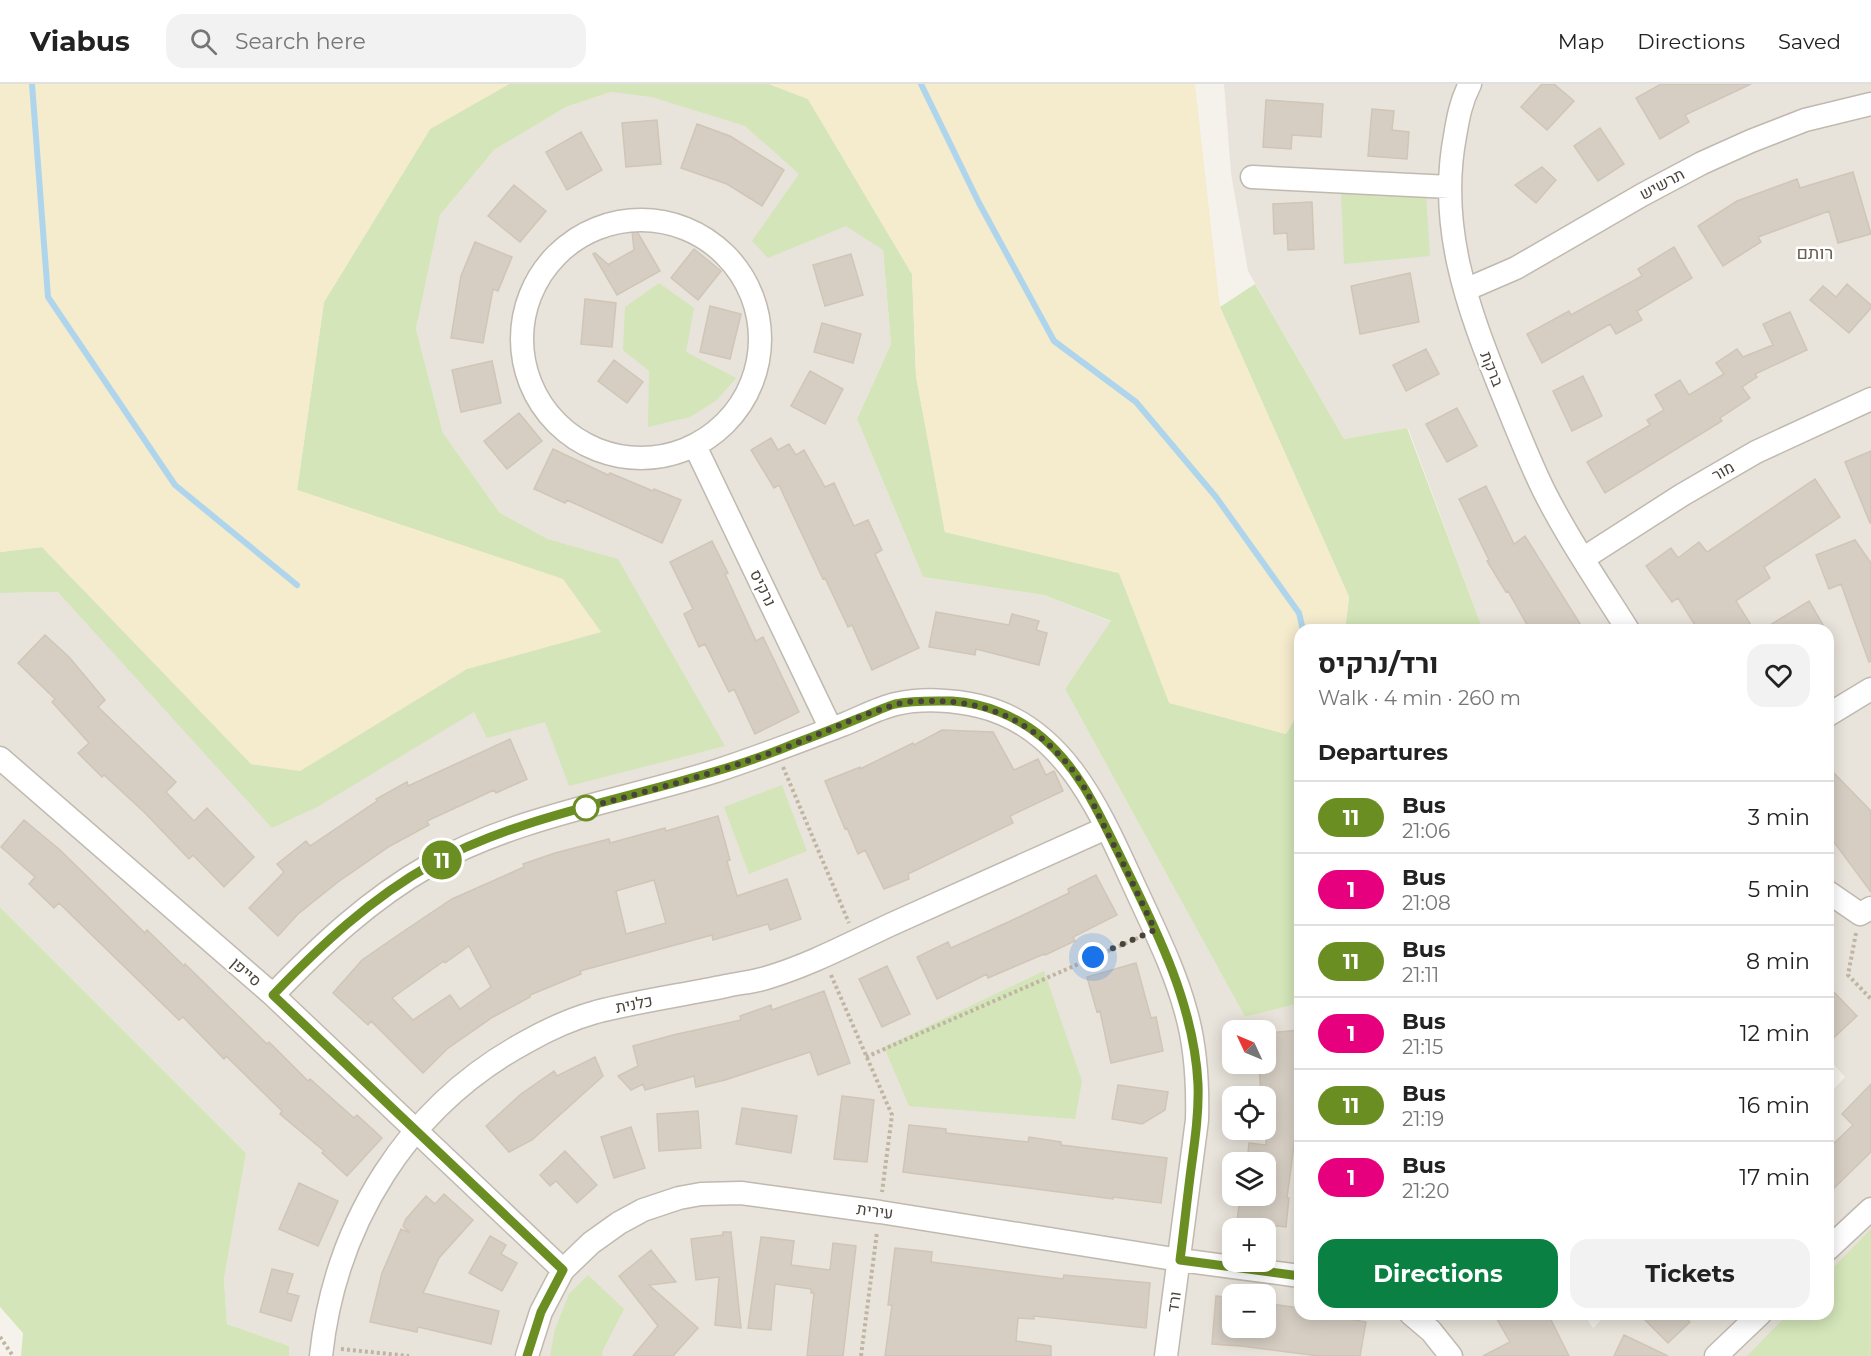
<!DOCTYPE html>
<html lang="en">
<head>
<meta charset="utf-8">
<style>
	:root { --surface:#fff; --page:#f2f2f2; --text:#222; --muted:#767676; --line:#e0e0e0; --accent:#0b8043 }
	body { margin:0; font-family:Montserrat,Heebo,sans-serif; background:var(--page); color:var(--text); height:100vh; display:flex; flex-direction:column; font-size:22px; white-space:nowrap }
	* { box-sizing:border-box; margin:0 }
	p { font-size:20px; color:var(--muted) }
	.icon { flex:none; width:33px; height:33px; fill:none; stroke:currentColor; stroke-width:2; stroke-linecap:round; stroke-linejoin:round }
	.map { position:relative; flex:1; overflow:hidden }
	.sheet { position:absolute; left:1294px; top:540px; width:540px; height:696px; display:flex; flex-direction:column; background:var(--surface); border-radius:18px; box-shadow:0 3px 15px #0003 }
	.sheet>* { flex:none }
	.badge { padding:0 12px; border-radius:20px; font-size:21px; line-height:39px }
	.needle { width:39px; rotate:314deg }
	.fabs { position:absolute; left:1222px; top:936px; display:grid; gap:12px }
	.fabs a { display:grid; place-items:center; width:54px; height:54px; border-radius:12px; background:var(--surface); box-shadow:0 3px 15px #0003; font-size:30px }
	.you { position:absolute; width:30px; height:30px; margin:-15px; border:4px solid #fff; border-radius:50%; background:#1a73e8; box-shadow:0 0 0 9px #1a73e833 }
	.map>.badge { position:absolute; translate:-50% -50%; box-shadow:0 0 0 3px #fff }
	h2 { padding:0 24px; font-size:22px; line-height:54px }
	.round { display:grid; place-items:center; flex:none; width:63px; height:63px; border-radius:18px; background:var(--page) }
	.overview { display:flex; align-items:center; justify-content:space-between; height:102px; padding:0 24px }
	h1 { font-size:28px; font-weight:700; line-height:45px }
	.action { display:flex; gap:12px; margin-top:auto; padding:12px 24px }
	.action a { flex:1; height:69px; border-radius:18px; background:var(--accent); color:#fff; font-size:24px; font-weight:700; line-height:69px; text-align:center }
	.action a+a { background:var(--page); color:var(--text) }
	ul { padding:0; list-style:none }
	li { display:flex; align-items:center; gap:18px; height:72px; padding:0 24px; border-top:2px solid var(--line) }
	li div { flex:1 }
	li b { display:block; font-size:22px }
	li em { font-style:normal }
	li .badge { min-width:66px; font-weight:700; text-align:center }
	header { display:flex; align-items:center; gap:36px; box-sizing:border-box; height:84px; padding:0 30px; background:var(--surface); border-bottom:2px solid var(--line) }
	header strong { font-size:28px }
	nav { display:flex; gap:33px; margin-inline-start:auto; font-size:21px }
	.search { width:420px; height:54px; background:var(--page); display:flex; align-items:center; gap:15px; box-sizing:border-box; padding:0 21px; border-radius:18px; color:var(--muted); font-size:22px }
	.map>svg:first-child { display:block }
</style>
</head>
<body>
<header>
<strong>Viabus</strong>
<div class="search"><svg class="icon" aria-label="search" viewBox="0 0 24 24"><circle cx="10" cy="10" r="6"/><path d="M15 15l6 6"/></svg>Search here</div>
<nav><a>Map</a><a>Directions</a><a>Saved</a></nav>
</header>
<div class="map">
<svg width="1871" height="1272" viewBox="0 0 1871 1272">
	<rect width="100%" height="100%" fill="#f5f2ec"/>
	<path fill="#e8e4db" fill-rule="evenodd" d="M 1224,0 L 1871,0 L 1871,1272 L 289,1272 L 289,1262 L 227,1240 L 224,1195 L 246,1069 L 0,823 L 0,509 L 58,508 L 618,475 L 548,455 L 500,429 L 443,349 L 416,245 L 440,131 L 494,66 L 566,23 L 629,2 L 754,24 L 883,166 L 891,260 L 857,335 L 923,493 L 1044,511 L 1112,538 L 1065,605 L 1245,933 L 1300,919 L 1300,1230 L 1584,1230 L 1593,1244 L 1607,1230 L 1828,1230 L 1829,1010 L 1845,993 L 1828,974 L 1828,546 L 1483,546 L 1408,344 L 1344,355 L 1248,187 L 1231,89 ZM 1233,946 L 1266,946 L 1266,980 L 1233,980 ZM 1233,1012 L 1266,1012 L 1266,1046 L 1233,1046 ZM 1233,1078 L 1266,1078 L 1266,1112 L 1233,1112 ZM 1233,1144 L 1266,1144 L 1266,1178 L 1233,1178 ZM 1233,1210 L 1266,1210 L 1266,1244 L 1233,1244 Z"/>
	<path fill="#d3e5b9" d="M 509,0 L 769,0 L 808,15 L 912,190 L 916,292 L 945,448 L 1119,489 L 1170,619 L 1286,650 L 1300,626 L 1300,919 L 1245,933 L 1065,605 L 1111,537 L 1044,511 L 923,493 L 857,335 L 891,260 L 883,166 L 846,142 L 768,174 L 752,157 L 799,90 L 745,42 L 652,13 L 611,8 L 566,23 L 494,66 L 440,131 L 416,245 L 443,349 L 500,429 L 548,455 L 618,475 L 725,662 L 569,702 L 545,638 L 487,654 L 474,628 L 319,722 L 272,744 L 58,508 L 0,509 L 0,468 L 42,463 L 251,680 L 300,687 L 467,585 L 601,548 L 563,495 L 297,406 L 324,218 L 430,45 Z
		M 1341,108 L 1426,112 L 1430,172 L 1344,180 Z
		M 659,199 L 694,224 L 686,268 L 736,294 L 717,316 L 690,333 L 648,343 L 649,287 L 623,266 L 625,223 Z
		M 1255,200 L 1344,355 L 1407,344 L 1483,546 L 1345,546 L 1349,513 L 1220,223 Z
		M 782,701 L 807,767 L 749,790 L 724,723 Z
		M 0,823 L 246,1069 L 224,1195 L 227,1240 L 289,1262 L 289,1272 L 21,1272 L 23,1249 L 0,1223 Z
		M 1044,887 L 1082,997 L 1075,1035 L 909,1022 L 884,963 Z
		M 1871,1145 L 1871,1272 L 1747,1272 L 1788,1230 L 1828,1230 L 1829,1188 Z
		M 588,1191 L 624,1225 L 603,1266 L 602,1272 L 550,1272 L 555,1245 L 569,1210 Z"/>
	<path fill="#f5ebcd" d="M 0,0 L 509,0 L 430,45 L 324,218 L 297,406 L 563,495 L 601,548 L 467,585 L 300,687 L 251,680 L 42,463 L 0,468 Z
		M 769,0 L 1195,0 L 1220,223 L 1349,513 L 1345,546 L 1300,546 L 1300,626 L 1286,650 L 1169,619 L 1119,489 L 945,448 L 916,292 L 912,190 L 808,15 Z"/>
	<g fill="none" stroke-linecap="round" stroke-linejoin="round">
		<path stroke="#afd5ec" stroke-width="6" d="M 32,0 L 48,213 L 175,401 L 297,501
			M 921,0 L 979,119 L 1054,257 L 1136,318 L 1216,413 L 1299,529 L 1303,546"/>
	</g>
	<path fill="#d6cec3" stroke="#d0c5b6" stroke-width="1.5" fill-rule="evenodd" d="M 1542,0 L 1554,0 L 1574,17 L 1547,46 L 1521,23 Z
		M 1661,0 L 1751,0 L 1685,31 L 1689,38 L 1660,55 L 1636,14 Z
		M 1266,16 L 1323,20 L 1321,53 L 1292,51 L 1291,65 L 1263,63 Z
		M 1372,25 L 1394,27 L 1392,46 L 1409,48 L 1407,75 L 1368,72 Z
		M 657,36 L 661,80 L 626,83 L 622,39 Z
		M 697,40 L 730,52 L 784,86 L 762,122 L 727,100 L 681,84 Z
		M 1600,44 L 1624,80 L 1598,97 L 1574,62 Z
		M 581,48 L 602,86 L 567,106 L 546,68 Z
		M 1542,83 L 1556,96 L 1536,119 L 1515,101 Z
		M 1853,88 L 1871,150 L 1838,159 L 1829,127 L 1758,153 L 1761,158 L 1723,182 L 1698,142 L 1737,117 L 1797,95 L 1800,104 Z
		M 514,101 L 546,127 L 520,158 L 488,132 Z
		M 1312,118 L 1314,165 L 1288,166 L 1287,149 L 1274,150 L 1273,120 Z
		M 631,137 L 660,187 L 617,211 L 593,170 L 595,169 L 610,182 L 609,180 L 634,166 Z
		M 475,158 L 512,173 L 498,207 L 493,205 L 483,259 L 451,254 L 461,192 Z
		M 1674,163 L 1692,194 L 1637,227 L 1642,236 L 1616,250 L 1610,240 L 1542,279 L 1527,250 L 1569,227 L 1571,231 L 1642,192 L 1638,185 Z
		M 694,165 L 721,187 L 698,216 L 671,194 Z
		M 851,170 L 863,211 L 825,222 L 813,181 Z
		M 1410,189 L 1419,238 L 1360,250 L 1351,202 Z
		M 1847,200 L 1871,221 L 1871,224 L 1849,249 L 1810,216 L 1823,202 L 1836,213 Z
		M 585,215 L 616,219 L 612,263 L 581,260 Z
		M 710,222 L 741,230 L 730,275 L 700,268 Z
		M 1790,228 L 1807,266 L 1755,290 L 1757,293 L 1742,303 L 1750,314 L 1720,334 L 1722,337 L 1605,409 L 1587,378 L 1650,341 L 1647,336 L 1664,326 L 1655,311 L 1680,296 L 1689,311 L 1724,290 L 1716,279 L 1737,265 L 1743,273 L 1773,261 L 1763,240 Z
		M 822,239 L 861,250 L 853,279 L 814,268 Z
		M 1426,265 L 1439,290 L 1406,307 L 1393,281 Z
		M 614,276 L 643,298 L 627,319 L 598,297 Z
		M 492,277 L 501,319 L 461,328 L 452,286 Z
		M 810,287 L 843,305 L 825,340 L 791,322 Z
		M 1583,292 L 1602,332 L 1572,347 L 1553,307 Z
		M 1457,324 L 1477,362 L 1447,378 L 1426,340 Z
		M 519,329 L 542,357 L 507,385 L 484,357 Z
		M 771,354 L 778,366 L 789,360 L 796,371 L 804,366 L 825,403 L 834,399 L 854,442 L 868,436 L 882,466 L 875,470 L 919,564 L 872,586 L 852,541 L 848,543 L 825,494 L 823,495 L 779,401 L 774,404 L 751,366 Z
		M 553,365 L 608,391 L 610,389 L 653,407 L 654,405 L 681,416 L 662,459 L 567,416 L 565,419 L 534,405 Z
		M 1871,367 L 1871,439 L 1870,439 L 1845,378 Z
		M 1815,395 L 1840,433 L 1764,483 L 1770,494 L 1736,517 L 1754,546 L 1698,546 L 1678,514 L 1672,518 L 1646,482 L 1671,464 L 1678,474 L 1699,458 L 1707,468 Z
		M 1486,402 L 1514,460 L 1525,452 L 1584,546 L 1530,546 L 1508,507 L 1506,508 L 1487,477 L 1489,476 L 1459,415 Z
		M 1855,456 L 1871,479 L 1871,577 L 1869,578 L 1841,500 L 1829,505 L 1816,471 Z
		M 712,457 L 728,489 L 725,490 L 756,557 L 763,553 L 799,628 L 755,650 L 734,605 L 729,608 L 705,560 L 699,563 L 684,530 L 693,525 L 670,478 Z
		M 1809,517 L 1826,546 L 1762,546 Z
		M 936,528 L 1009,541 L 1012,530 L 1039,537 L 1036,546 L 1047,549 L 1039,581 L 976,565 L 975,571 L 929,563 Z
		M 45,551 L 69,573 L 105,616 L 98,623 L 176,698 L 166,708 L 194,737 L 207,724 L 254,773 L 224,803 L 193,771 L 189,775 L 145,729 L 104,691 L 102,693 L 78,669 L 89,659 L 52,618 L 55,615 L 18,579 Z
		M 942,646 L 993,648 L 1014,686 L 1038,675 L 1046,691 L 1054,687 L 1063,707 L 1010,732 L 1013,739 L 908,790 L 909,795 L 884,805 L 865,766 L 858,770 L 847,744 L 845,745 L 825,697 L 860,683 L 860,685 L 913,659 L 914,661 Z
		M 510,655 L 527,695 L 496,709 L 494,706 L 427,737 L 429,741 L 390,762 L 338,798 L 298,830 L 278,852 L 249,824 L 284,788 L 277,780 L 306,757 L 310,762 L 377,717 L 376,715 L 407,698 L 408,702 Z
		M 1828,683 L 1871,727 L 1871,808 L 1828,750 Z
		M 718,732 L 730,776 L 727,777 L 737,812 L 787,795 L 801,835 L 770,846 L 768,840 L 713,856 L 712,851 L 580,887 L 581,890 L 530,911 L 530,913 L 493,933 L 447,965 L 423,989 L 371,937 L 368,941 L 333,909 L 362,876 L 401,849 L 452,815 L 524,783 L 523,780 L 555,769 L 609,755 L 610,759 L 665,744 L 666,747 ZM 654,796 L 666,839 L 626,850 L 616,807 ZM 469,862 L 491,903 L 460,925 L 450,911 L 413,936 L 392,914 L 444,877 L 445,879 Z
		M 24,736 L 60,766 L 145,849 L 147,846 L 184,882 L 185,880 L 267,960 L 269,958 L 308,997 L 310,995 L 354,1034 L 357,1031 L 382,1054 L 347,1092 L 322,1069 L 324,1067 L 280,1030 L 282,1027 L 226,972 L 224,975 L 183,933 L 179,936 L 59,819 L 54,824 L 29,800 L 35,793 L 1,763 Z
		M 1096,791 L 1117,831 L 1073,853 L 1075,857 L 1045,871 L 1044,870 L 988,894 L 987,890 L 937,915 L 917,873 L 948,858 L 951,864 L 1017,834 L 1069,809 L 1068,805 Z
		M 1136,879 L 1151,934 L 1156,933 L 1163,967 L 1111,979 L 1100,927 L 1097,928 L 1087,893 Z
		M 887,882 L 910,930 L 882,943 L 859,895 Z
		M 1828,902 L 1857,932 L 1828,959 Z
		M 824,907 L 850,979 L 818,991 L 810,968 L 725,996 L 696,1003 L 694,992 L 645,1006 L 643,1000 L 631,1006 L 618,992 L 638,982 L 633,962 L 673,951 L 741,936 L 740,932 L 771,921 L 772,926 Z
		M 1300,946 L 1300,1039 L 1297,1039 L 1287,1114 L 1289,1114 L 1286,1143 L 1237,1138 L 1240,1112 L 1266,1112 L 1266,1078 L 1247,1078 L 1249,1059 L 1266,1061 L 1266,1012 L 1261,1012 L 1259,980 L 1266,980 L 1266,949 Z
		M 595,973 L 603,992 L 532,1056 L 509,1068 L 486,1042 L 521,1010 L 554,987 L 557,992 Z
		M 1871,1000 L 1871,1068 L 1828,1110 L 1828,1065 L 1853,1041 L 1842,1030 Z
		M 1118,1001 L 1168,1008 L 1165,1026 L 1142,1040 L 1112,1035 Z
		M 842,1012 L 874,1016 L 867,1078 L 834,1075 Z
		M 742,1024 L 797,1032 L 791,1069 L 736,1060 Z
		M 698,1027 L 701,1064 L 659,1067 L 657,1030 Z
		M 909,1041 L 946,1045 L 946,1049 L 1028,1058 L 1029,1053 L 1061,1058 L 1061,1061 L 1167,1074 L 1161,1119 L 1113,1113 L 1113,1115 L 903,1088 Z
		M 631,1043 L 645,1084 L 614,1094 L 601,1053 Z
		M 565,1067 L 597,1101 L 577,1119 L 556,1097 L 550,1102 L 540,1091 Z
		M 299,1099 L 338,1117 L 318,1162 L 279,1145 Z
		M 444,1110 L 473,1136 L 439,1174 L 423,1209 L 499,1227 L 491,1260 L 418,1243 L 417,1248 L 370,1238 L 382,1189 L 401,1145 L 410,1149 L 403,1142 L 406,1135 L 426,1112 L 435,1120 Z
		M 723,1148 L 731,1148 L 741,1244 L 715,1241 L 719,1193 L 696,1196 L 691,1155 L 723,1151 Z
		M 490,1152 L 506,1161 L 501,1170 L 517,1179 L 502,1207 L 469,1189 Z
		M 761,1153 L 794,1157 L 791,1181 L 830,1186 L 833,1159 L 856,1162 L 843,1272 L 807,1272 L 814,1209 L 811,1209 L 811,1205 L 775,1200 L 771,1246 L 748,1244 Z
		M 895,1164 L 932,1168 L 931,1178 L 1063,1195 L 1064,1191 L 1150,1199 L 1146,1244 L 1034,1232 L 1034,1235 L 1018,1234 L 1016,1257 L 1051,1262 L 1051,1272 L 885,1272 L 892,1221 L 888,1221 Z
		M 651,1166 L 676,1198 L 649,1201 L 698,1244 L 673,1272 L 633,1272 L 658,1242 L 619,1192 Z
		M 272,1185 L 293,1190 L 287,1209 L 299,1212 L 291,1237 L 260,1228 Z
		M 1216,1212 L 1233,1214 L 1233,1244 L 1268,1244 L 1271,1220 L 1300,1224 L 1300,1230 L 1322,1230 L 1366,1238 L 1360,1272 L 1319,1272 L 1241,1262 L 1212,1260 Z
		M 1494,1230 L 1548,1230 L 1569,1272 L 1483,1272 L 1510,1258 Z
		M 1639,1230 L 1682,1230 L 1690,1238 L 1668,1259 Z
		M 1624,1251 L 1668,1272 L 1614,1272 Z"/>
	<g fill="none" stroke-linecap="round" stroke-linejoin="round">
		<defs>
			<path id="minor" d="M 1470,0 C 1461,17 1458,34 1455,52 C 1438,142 1467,222 1500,304 C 1514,338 1527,372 1543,405 C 1567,453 1599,500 1628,546
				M 1252,93 L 1450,103
				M522 255a119 119 0 1 1 238 0a119 119 0 1 1-238 0Z
				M 1465,206 L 1516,184 L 1642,111 L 1702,79 L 1751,57 L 1805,36 L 1871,20
				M 695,362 L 831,645
				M 1584,474 L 1682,411 L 1756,368 L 1871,315
				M 1828,631 L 1871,605
				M 0,674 L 273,911 L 563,1186
				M 1828,808 L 1860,830 L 1871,824
				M 273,911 C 320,862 370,815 430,781 C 518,732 621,717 716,687 C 759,673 800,657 842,641 C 860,634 878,624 896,620 C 922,614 954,616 979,622 C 1068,643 1103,735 1138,810 C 1156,849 1175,887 1186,928 C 1196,963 1198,1000 1197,1036 L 1166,1272
				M 1828,1165 L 1871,1125
				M 1411,1230 L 1431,1247 L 1451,1272
				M 321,1272 C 335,1139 408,1022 526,958 C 549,945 571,935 596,928 C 639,917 683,911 726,902 C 739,899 753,898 766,894 C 810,881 851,859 892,840 C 963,808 1034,776 1106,744
				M 527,1272 L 541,1228 L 563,1186 L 591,1159 L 619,1139 L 643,1126 L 679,1114 L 701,1110 L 741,1109 L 880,1128 L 1180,1176 L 1300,1192
				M 1716,1272 L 1760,1230"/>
		</defs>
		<use href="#minor" stroke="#c0b9af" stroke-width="25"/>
		<path stroke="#c0b5a2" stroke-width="4" stroke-dasharray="3 3" stroke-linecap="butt" d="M 783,683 L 849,839
			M 1856,849 L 1848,891 L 1871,915
			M 831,891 L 892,1031 L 882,1108
			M 866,973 L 1138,854
			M 0,1253 L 13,1272
			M 341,1265 L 409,1272
			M 861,1272 L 877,1148"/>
		<use href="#minor" stroke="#fff" stroke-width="22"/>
	</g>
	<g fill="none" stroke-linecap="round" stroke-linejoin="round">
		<defs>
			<path id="line" d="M 527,1272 L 541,1228 L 563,1186 L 273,911 C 320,862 371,814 432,780 C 512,736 607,719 695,693 C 729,684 763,673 796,659 C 818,651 840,642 862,633 C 873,629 884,623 895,620 C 913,616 934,617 952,617 C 985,619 1018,633 1043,654 C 1081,687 1098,728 1120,772 C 1155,843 1194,919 1198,1000 C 1199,1028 1195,1056 1191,1085 C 1187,1115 1184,1146 1180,1176 L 1300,1192"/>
		</defs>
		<use href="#line" stroke="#fff" stroke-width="14"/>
		<use href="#line" stroke="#6b8e23" stroke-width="9"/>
		<path stroke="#49433a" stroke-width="6" stroke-dasharray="0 10.8" d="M 586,724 L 584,724 C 649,707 713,690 776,667 C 816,653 854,633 894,621 C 907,617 922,617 935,617 C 987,618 1028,636 1063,675 C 1083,696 1094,722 1107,748 C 1124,780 1139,813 1155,846 L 1093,873"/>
	</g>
	<circle fill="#fff" stroke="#6b8e23" stroke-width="3" cx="586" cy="724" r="12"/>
	<g text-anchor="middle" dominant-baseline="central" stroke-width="5" stroke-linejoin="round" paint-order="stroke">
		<g font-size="16" fill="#49433a" stroke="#fff">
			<text transform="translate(1662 100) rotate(-28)">תרשיש</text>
			<text transform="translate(1492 285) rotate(68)">ברקת</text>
			<text transform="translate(1723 387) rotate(-30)">מור</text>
			<text transform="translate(763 504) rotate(64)">נרקיס</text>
			<text transform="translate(246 888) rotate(41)">סייפן</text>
			<text transform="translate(634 920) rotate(-11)">כלנית</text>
			<text transform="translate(875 1127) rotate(8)">עירית</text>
			<text transform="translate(1174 1218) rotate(-82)">ורד</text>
		</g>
		<g font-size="18" fill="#6b6052" stroke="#fff">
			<text x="1815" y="169">רותם</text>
		</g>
	</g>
</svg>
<div class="fabs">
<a><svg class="needle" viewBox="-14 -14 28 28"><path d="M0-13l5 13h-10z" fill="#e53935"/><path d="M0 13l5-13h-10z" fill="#767676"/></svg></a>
<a><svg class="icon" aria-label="locate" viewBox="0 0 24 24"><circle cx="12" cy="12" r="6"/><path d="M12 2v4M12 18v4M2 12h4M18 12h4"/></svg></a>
<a><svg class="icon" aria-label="layers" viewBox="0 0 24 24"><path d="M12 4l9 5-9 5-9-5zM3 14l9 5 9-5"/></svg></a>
<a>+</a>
<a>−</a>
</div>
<div class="you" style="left:1093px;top:873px"></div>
<b class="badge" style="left:442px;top:776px;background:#6b8e23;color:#fff">11</b>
<section class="sheet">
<div class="overview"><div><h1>ורד/נרקיס</h1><p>Walk · 4 min · 260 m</p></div><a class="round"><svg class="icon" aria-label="heart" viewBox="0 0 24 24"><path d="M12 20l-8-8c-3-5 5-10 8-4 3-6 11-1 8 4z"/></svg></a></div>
<h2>Departures</h2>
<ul>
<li><span class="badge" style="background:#6b8e23;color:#fff">11</span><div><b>Bus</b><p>21:06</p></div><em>3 min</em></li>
<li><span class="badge" style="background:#e6007e;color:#fff">1</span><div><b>Bus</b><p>21:08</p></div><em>5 min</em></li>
<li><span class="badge" style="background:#6b8e23;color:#fff">11</span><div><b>Bus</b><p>21:11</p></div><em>8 min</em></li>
<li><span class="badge" style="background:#e6007e;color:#fff">1</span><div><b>Bus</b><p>21:15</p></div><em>12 min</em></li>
<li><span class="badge" style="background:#6b8e23;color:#fff">11</span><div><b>Bus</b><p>21:19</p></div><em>16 min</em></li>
<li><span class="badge" style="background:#e6007e;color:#fff">1</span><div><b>Bus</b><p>21:20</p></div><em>17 min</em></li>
</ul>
<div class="action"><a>Directions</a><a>Tickets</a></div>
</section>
</div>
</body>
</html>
